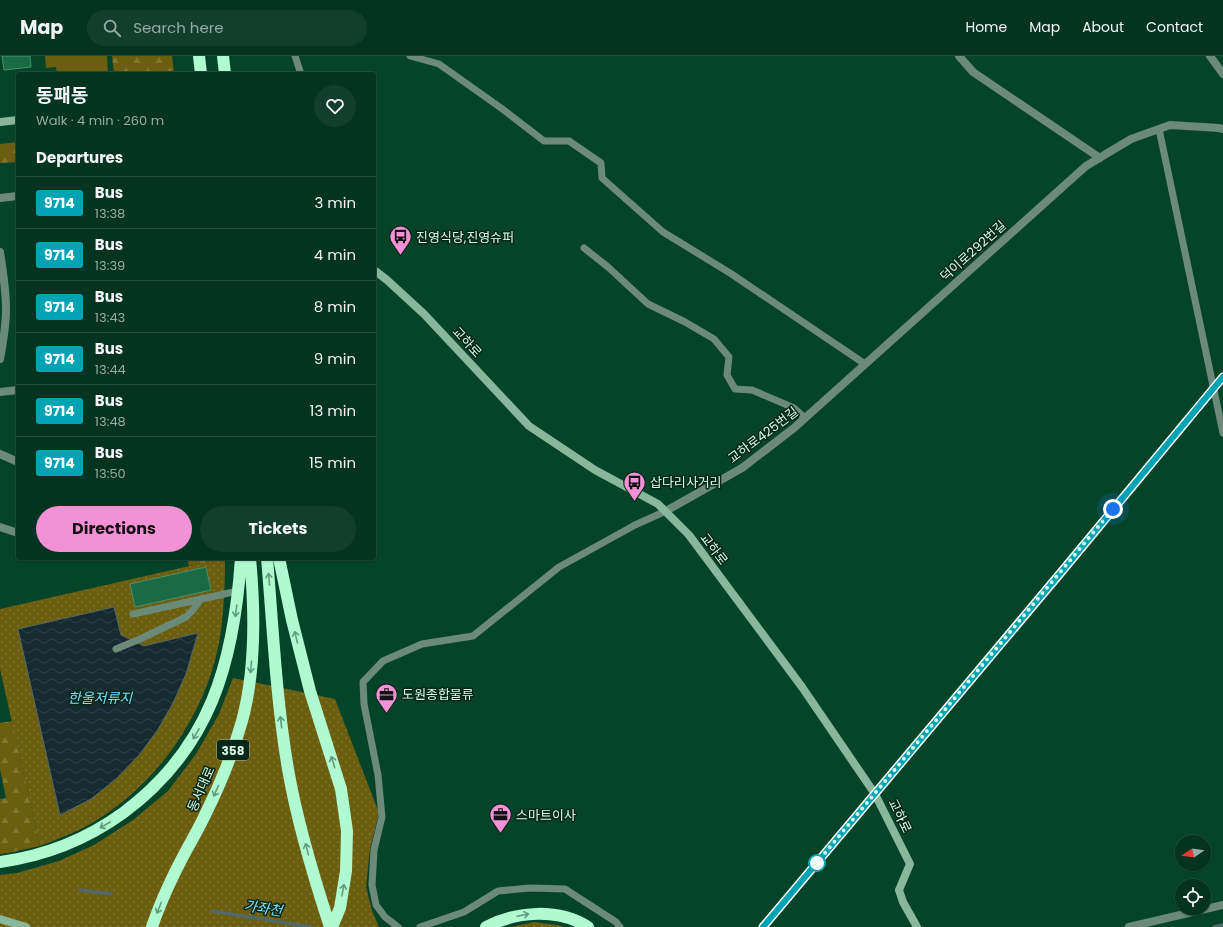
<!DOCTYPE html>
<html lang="en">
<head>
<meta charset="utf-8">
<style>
	:root { --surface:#043320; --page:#123f2d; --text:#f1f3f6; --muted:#97aaa5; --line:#254e3e; --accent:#f391d6 }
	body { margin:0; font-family:Poppins,"Noto Sans KR",sans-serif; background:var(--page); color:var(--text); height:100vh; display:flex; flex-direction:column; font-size:15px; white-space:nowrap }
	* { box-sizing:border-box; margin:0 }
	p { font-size:13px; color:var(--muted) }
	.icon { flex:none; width:22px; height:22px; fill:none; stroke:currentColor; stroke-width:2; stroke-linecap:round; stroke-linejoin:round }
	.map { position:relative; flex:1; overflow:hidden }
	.panel { position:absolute; left:16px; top:16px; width:360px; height:488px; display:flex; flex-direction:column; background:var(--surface); border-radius:4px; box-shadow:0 1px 3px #0004,0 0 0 1px var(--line) }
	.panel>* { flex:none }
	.badge { padding:0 8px; border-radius:3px; font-size:14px; line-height:26px }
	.needle { width:26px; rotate:257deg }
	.controls { position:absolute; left:1175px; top:779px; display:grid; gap:8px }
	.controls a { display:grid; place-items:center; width:36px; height:36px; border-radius:50%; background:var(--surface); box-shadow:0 1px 3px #0004,0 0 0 1px var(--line); font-size:20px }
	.you { position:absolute; width:20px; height:20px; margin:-10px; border:3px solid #fff; border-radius:50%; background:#1a73e8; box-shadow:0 0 0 6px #1a73e833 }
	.map>.badge { position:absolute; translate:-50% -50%; box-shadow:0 0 0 2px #fff }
	h2 { padding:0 20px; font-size:15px; line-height:36px }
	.round { display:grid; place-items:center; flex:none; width:42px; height:42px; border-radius:21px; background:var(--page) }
	.head { display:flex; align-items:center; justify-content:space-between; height:68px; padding:0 20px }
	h1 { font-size:19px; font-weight:700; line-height:30px }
	.action { display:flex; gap:8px; margin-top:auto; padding:8px 20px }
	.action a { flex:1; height:46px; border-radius:24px; background:var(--accent); color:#111; font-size:16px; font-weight:700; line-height:46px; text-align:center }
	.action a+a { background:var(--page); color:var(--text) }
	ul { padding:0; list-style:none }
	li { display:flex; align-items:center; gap:12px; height:52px; padding:0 20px; border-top:1px solid var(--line) }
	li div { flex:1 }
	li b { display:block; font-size:15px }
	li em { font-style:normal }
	li .badge { min-width:44px; font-weight:700; text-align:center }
	header { display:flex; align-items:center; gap:24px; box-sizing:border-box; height:56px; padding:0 20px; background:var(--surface); border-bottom:1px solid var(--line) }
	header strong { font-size:19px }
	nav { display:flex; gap:22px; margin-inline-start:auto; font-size:14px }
	.search { width:280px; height:36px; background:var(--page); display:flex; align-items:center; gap:10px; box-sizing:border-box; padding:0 14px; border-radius:22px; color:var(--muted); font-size:15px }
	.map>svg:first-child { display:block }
</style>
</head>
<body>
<header>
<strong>Map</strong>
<div class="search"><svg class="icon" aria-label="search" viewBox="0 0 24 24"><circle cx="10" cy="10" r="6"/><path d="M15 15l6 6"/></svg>Search here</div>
<nav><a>Home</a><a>Map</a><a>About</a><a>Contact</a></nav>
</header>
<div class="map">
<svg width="1223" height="871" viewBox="0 0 1223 871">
	<defs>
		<pattern id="grass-dots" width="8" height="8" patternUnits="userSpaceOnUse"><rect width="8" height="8" fill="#6c5e0f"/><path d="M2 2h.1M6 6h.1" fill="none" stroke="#807632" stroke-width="1.8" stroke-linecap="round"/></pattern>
		<pattern id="forest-firs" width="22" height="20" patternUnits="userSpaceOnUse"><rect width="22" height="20" fill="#6c5e0f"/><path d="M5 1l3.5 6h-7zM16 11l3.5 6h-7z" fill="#807632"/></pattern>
		<pattern id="water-waves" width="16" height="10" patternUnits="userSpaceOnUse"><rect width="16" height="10" fill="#162b31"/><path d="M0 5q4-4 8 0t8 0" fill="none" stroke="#2c4045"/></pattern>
	</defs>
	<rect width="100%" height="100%" fill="#06442a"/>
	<path fill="url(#grass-dots)" d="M 225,502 C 225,529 224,555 220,581 C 207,660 153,735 83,772 C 69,779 54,784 40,790 L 0,613 L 0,553 Z
		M 233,622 L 335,643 L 379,757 L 370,793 L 366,831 L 372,855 L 379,871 L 0,871 L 0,819 L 17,817 L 59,805 L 94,789 L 133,764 L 168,735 L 196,698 L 219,658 Z
		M 534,866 L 557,869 L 565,871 L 511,871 Z"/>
	<path fill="url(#forest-firs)" d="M 112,0 L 172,0 L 174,18 L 114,18 Z
		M 18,86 L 18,106 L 0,107 L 0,88 Z
		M 187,502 L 208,502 L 209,506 L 189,510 Z
		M 12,665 L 40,790 L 8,797 L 0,798 L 0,743 L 6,742 L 0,713 L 0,667 Z"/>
	<path fill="#6c5e0f" d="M 45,0 L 107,0 L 108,18 L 57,18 L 56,11 L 46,12 Z"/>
	<path fill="url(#water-waves)" stroke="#506967" d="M 114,551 L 121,579 L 144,590 L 198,577 L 186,618 L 173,647 L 157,675 L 139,699 L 116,723 L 91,743 L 60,759 L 18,573 Z"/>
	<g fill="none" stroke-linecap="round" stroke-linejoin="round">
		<path stroke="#506967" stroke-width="3.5" d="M 80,834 L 111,838
			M 212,855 L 311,871
			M 1214,871 L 1223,869"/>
	</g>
	<path fill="#1c6946" stroke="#48916b" d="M 2,0 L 30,0 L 31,11 L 4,14 Z
		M 206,511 L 211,534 L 135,551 L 130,528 Z"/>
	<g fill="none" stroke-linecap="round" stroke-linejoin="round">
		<path stroke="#6c8a79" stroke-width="7" d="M 295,0 L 301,18
			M 410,0 L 439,8 L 501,52 L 544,85 L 569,85 L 601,107 L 602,122 L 663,176 L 730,217 L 865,308
			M 1159,73 L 1223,377
			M 584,192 L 608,211 L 648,248 L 685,266 L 714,283 L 729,301 L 727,319 L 735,333 L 752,334 L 794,352 L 805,362
			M 133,558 L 238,535
			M 116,593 L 140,583 L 186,561 L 193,554 L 201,543
			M 398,871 L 385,861 L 376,849 L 372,829 L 374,794 L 382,761 L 378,719 L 364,648 L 363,626 L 383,605 L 422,588 L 473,580 L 559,511 L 635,469 L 666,455
			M 420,871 L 464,856 L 498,835 L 530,832 L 565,833 L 616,866 L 620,871"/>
		<path stroke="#6c8a79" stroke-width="8" d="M 959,0 L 973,16 L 1100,102
			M 1210,0 L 1223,18
			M 0,142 L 18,140
			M 0,196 C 3,215 6,234 6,253 C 6,270 3,287 0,303
			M 0,336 L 18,334
			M 0,398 L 18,406
			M 666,455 L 742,412 L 794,372 L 1086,110 L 1131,83 L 1170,69 L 1219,72 L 1223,73
			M 0,471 L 18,477
			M 1129,871 L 1223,849"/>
		<path stroke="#88b79c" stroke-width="8" d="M 0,66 L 18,64
			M 374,214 L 387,224 L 424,258 L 529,370 L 595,414 L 658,448 L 689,479 L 802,631 L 875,738 L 910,808 L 899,834 L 903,846 L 917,871
			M 0,863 L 26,871
			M 763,871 L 1063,514 L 1223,321"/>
		<path stroke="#affad0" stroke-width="12" d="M 199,0 L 201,18
			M 223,0 L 225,18
			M 267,502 C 273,572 276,643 288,713 C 297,766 313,819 330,871
			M 279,502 L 292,564 L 310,635 L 341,733 L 347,775 L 346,815 L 340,852 L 332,871
			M 0,806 C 44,800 87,783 123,757 C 211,692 234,606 241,502
			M 152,871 C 161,844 173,819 187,793 C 193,782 200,770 205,759 C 220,729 233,697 242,665 C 256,614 255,555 250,502
			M 486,871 C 517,855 558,852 588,871"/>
	</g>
	<defs><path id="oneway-shaft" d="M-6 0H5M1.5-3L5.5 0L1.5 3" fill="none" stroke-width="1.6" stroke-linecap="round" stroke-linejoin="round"/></defs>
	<g stroke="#639b7d">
		<use href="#oneway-shaft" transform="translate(269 523) rotate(-95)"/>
		<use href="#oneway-shaft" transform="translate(236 555) rotate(98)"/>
		<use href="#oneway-shaft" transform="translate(296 581) rotate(-104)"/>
		<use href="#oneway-shaft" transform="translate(251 611) rotate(95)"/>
		<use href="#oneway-shaft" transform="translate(281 666) rotate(-97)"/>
		<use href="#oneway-shaft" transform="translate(196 678) rotate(120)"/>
		<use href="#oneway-shaft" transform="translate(333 706) rotate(-107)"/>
		<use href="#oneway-shaft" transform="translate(216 735) rotate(114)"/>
		<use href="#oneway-shaft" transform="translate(105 769) rotate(150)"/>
		<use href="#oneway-shaft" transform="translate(307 793) rotate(-104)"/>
		<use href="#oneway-shaft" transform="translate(343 834) rotate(-80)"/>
		<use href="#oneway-shaft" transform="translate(159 852) rotate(112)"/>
		<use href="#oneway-shaft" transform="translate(523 859) rotate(-12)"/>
	</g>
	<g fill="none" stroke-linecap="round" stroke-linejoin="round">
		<defs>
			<path id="line" d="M 763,871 L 1063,514 L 1223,321"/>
		</defs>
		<use href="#line" stroke="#fff" stroke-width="9"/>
		<use href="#line" stroke="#00a3b4" stroke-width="6"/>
		<path stroke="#d7fbe5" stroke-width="4" stroke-dasharray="0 7.2" d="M 817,807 L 814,810 L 1113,453"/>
	</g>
	<defs>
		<symbol id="bus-pin" viewBox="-11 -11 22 30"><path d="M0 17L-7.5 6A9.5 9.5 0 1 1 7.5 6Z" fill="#f391d6" stroke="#072718"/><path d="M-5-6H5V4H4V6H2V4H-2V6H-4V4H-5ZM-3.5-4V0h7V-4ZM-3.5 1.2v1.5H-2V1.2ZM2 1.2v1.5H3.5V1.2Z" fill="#111"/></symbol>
		<symbol id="office-pin" viewBox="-11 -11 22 30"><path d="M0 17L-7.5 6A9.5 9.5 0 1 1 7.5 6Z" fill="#f391d6" stroke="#072718"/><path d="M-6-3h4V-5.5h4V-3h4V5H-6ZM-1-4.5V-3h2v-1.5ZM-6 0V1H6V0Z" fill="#111"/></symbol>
	</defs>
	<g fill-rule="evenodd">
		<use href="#bus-pin" x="388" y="168" width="25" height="34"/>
		<use href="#bus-pin" x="622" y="414" width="25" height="34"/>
		<use href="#office-pin" x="374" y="626" width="25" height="34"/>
		<use href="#office-pin" x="488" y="746" width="25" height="34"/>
	</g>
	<circle fill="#fff" stroke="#00a3b4" stroke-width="2" cx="817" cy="807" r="8"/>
	<g text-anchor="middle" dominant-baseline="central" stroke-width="3" stroke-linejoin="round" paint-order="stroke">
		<rect fill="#072718" stroke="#99bba8" stroke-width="1" x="217" y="684" width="32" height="20" rx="3"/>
		<g font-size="12" font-weight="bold" fill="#d7fbe5">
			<text x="233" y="694">358</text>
		</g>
		<g font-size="13" fill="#d7fbe5" stroke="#072718" text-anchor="start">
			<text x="416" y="181">진영식당,진영슈퍼</text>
			<text x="650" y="426">삽다리사거리</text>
			<text x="402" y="638">도원종합물류</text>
			<text x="516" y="759">스마트이사</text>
		</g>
		<g font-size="13" fill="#d7fbe5" stroke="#072718">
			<text transform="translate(973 195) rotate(-42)">덕이로292번길</text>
			<text transform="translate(467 286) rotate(47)">교하로</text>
			<text transform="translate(763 379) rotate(-37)">교하로425번길</text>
			<text transform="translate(714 493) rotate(53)">교하로</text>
			<text transform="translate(201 733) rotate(-66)">동서대로</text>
			<text transform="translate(900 760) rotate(64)">교하로</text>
		</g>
		<g font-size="14" font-style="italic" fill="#75defd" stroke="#072718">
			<text x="100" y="642">한울저류지</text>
			<text transform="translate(263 852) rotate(9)">가좌천</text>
		</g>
	</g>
</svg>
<div class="controls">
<a><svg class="needle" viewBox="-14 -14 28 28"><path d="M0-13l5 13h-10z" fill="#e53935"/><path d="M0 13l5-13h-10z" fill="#97aaa5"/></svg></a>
<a><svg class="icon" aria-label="locate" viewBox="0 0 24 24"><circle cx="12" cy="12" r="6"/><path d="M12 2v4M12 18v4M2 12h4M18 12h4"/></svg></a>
</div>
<div class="you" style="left:1113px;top:453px"></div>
<section class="panel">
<div class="head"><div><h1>동패동</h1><p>Walk · 4 min · 260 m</p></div><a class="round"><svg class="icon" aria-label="heart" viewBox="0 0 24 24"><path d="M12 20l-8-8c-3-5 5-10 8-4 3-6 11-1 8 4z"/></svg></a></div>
<h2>Departures</h2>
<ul>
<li><span class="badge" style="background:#00a3b4;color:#fff">9714</span><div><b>Bus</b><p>13:38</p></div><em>3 min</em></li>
<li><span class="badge" style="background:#00a3b4;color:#fff">9714</span><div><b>Bus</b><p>13:39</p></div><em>4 min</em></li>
<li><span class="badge" style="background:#00a3b4;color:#fff">9714</span><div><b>Bus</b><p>13:43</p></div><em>8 min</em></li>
<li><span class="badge" style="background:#00a3b4;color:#fff">9714</span><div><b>Bus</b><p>13:44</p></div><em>9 min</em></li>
<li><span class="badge" style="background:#00a3b4;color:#fff">9714</span><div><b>Bus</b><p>13:48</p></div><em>13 min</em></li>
<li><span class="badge" style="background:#00a3b4;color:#fff">9714</span><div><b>Bus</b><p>13:50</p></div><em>15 min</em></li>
</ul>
<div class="action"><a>Directions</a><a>Tickets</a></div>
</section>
</div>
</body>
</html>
